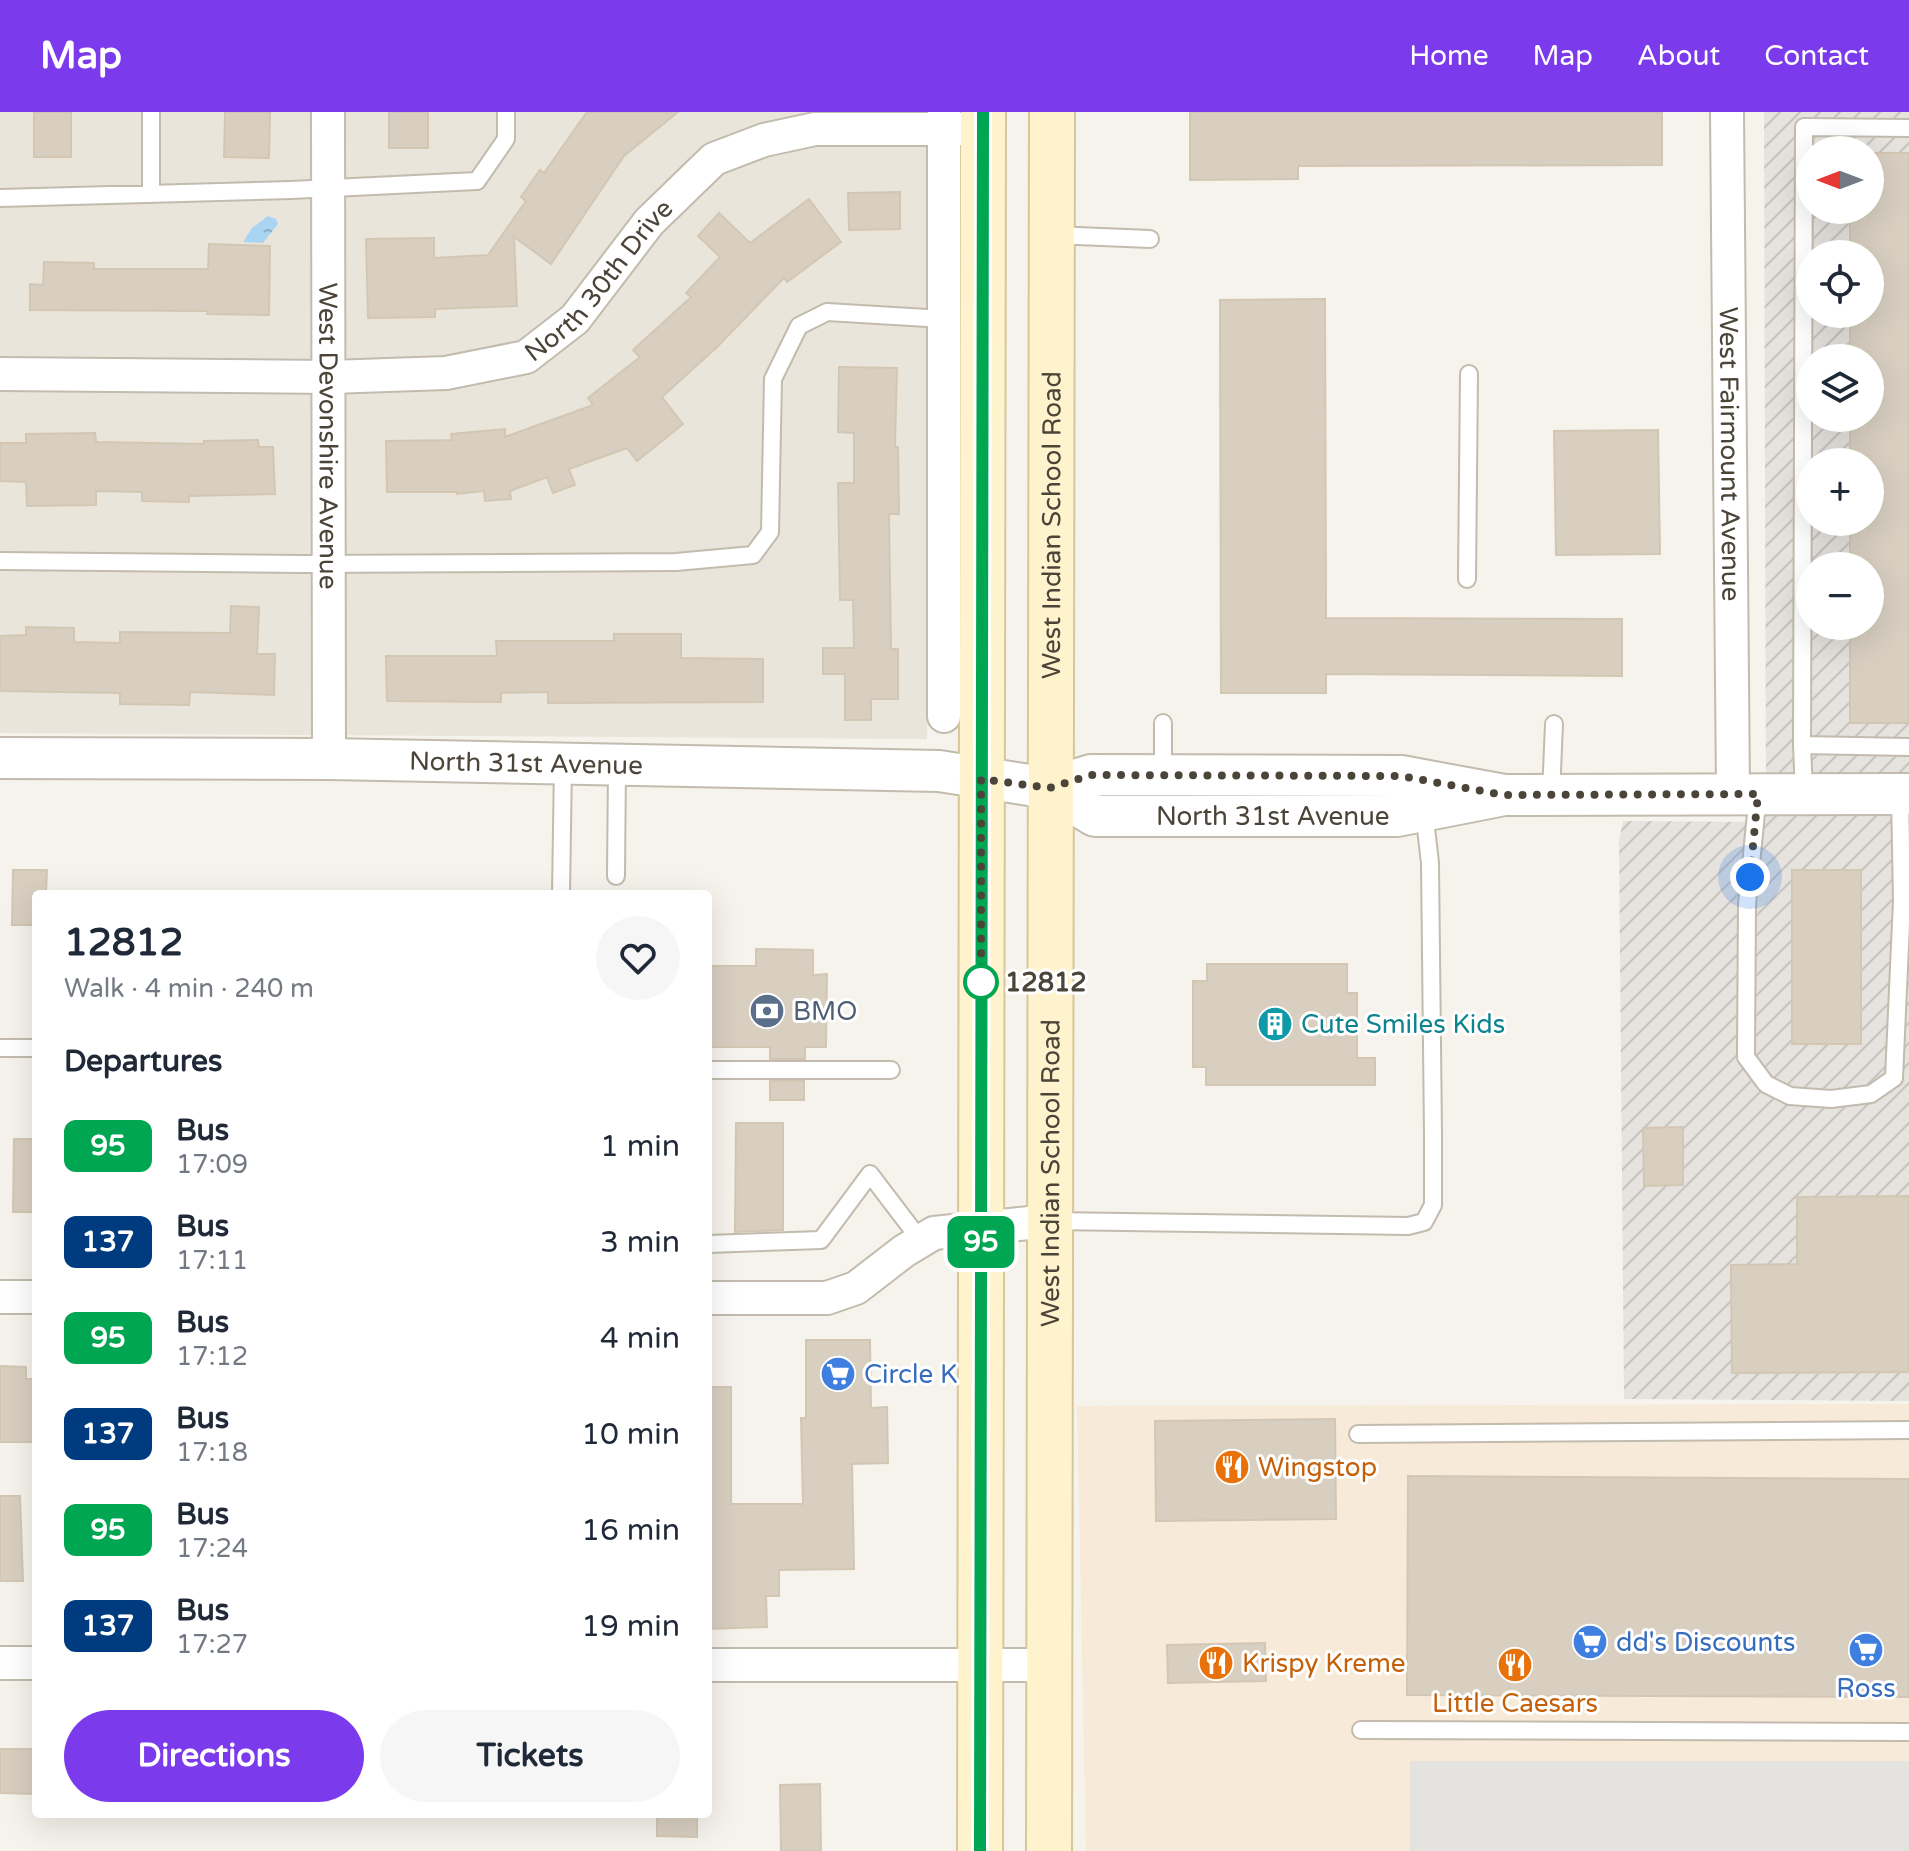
<!DOCTYPE html>
<html lang="en">
<head>
<meta charset="utf-8">
<style>
	:root { --surface:#fff; --page:#f6f6f7; --text:#1f2937; --muted:#747a83; --accent:#7c3aed }
	body { margin:0; font-family:"Varela Round",sans-serif; background:var(--page); color:var(--text); height:100vh; display:flex; flex-direction:column; font-size:30px; white-space:nowrap }
	* { box-sizing:border-box; margin:0 }
	p { font-size:26px; color:var(--muted) }
	.icon { flex:none; width:44px; height:44px; fill:none; stroke:currentColor; stroke-width:2; stroke-linecap:round; stroke-linejoin:round }
	.map { position:relative; flex:1; overflow:hidden }
	.panel { position:absolute; left:32px; top:778px; width:680px; height:928px; display:flex; flex-direction:column; background:var(--surface); border-radius:8px; box-shadow:0 8px 32px #0002 }
	.panel>* { flex:none }
	.badge { padding:0 16px; border-radius:12px; font-size:28px; line-height:52px }
	.needle { width:52px; rotate:270deg }
	.tools { position:absolute; left:1796px; top:24px; display:grid; gap:16px }
	.tools a { display:grid; place-items:center; width:88px; height:88px; border-radius:50%; background:var(--surface); box-shadow:0 8px 32px #0002; font-size:40px }
	.you { position:absolute; width:40px; height:40px; margin:-20px; border:6px solid #fff; border-radius:50%; background:#1a73e8; box-shadow:0 0 0 12px #1a73e833 }
	.map>.badge { position:absolute; translate:-50% -50%; box-shadow:0 0 0 4px #fff }
	h2 { padding:0 32px; font-size:30px; line-height:72px }
	.round { display:grid; place-items:center; flex:none; width:84px; height:84px; border-radius:42px; background:var(--page) }
	.summary { display:flex; align-items:center; justify-content:space-between; height:136px; padding:0 32px }
	h1 { font-size:38px; font-weight:700; line-height:60px }
	.primary-button { display:flex; gap:16px; margin-top:auto; padding:16px 32px }
	.primary-button a { flex:1; height:92px; border-radius:48px; background:var(--accent); color:#fff; font-size:32px; font-weight:700; line-height:92px; text-align:center }
	.primary-button a+a { background:var(--page); color:var(--text) }
	ul { padding:0; list-style:none }
	li { display:flex; align-items:center; gap:24px; height:96px; padding:0 32px }
	li div { flex:1 }
	li b { display:block; font-size:30px }
	li em { font-style:normal }
	li .badge { min-width:88px; font-weight:700; text-align:center }
	header { display:flex; align-items:center; gap:48px; box-sizing:border-box; height:112px; padding:0 40px; background:var(--accent); color:#fff }
	header strong { font-size:38px }
	nav { display:flex; gap:44px; margin-inline-start:auto; font-size:28px }
	.map>svg:first-child { display:block }
</style>
</head>
<body>
<header>
<strong>Map</strong>
<nav><a>Home</a><a>Map</a><a>About</a><a>Contact</a></nav>
</header>
<div class="map">
<svg width="1909" height="1739" viewBox="0 0 1909 1739">
	<defs>
		<pattern id="industrial-furrows" width="10" height="10" patternUnits="userSpaceOnUse" patternTransform="scale(2)"><rect width="10" height="10" fill="#e6e2dd"/><path d="M-1 1l2-2M0 10L10 0M9 11l2-2" fill="none" stroke="#c7c3be"/></pattern>
		<pattern id="water-ripples" width="26" height="14" patternUnits="userSpaceOnUse" patternTransform="scale(2)"><rect width="26" height="14" fill="#a9d4f2"/><path d="M2 4q2-2 4 0t4 0M15 11q2-2 4 0t4 0" fill="none" stroke="#8caec5"/></pattern>
	</defs>
	<rect width="100%" height="100%" fill="#f6f3ec"/>
	<path fill="#eae5da" d="M 0,0 L 927,0 L 927,627 L 0,621 Z"/>
	<path fill="#f7ead8" d="M 1909,1292 L 1909,1739 L 1086,1739 L 1077,1294 Z"/>
	<path fill="url(#industrial-furrows)" fill-rule="evenodd" d="M 1764,0 L 1909,0 L 1909,1289 L 1624,1287 L 1619,729 L 1623,709 L 1766,710 ZM 1810,38 L 1870,38 L 1870,98 L 1810,98 ZM 1810,142 L 1870,142 L 1870,202 L 1810,202 ZM 1810,246 L 1870,246 L 1870,306 L 1810,306 ZM 1810,350 L 1870,350 L 1870,410 L 1810,410 ZM 1810,454 L 1870,454 L 1870,514 L 1810,514 Z"/>
	<path fill="#e5e3e0" d="M 1410,1649 L 1909,1649 L 1909,1739 L 1410,1739 Z"/>
	<path fill="url(#water-ripples)" d="M 268,104 L 276,107 L 278,112 L 263,131 L 243,130 L 252,116 Z"/>
	<path fill="#d8cfc1" stroke="#d3c7b4" stroke-width="2" d="M 34,0 L 71,0 L 71,45 L 34,45 Z
		M 225,0 L 270,0 L 269,46 L 224,45 Z
		M 389,0 L 428,0 L 428,36 L 389,36 Z
		M 587,0 L 678,0 L 624,44 L 551,152 L 514,125 L 517,194 L 435,197 L 435,205 L 368,206 L 366,127 L 434,126 L 434,146 L 488,143 L 526,89 L 521,85 L 540,58 L 544,61 Z
		M 1190,0 L 1662,0 L 1662,53 L 1298,54 L 1298,67 L 1190,68 Z
		M 1870,41 L 1909,41 L 1909,611 L 1850,611 L 1850,514 L 1870,514 L 1870,454 L 1850,454 L 1850,410 L 1870,410 L 1870,350 L 1850,350 L 1850,306 L 1870,306 L 1870,246 L 1850,246 L 1850,202 L 1870,202 L 1870,142 L 1850,142 L 1850,98 L 1870,98 Z
		M 900,80 L 900,117 L 849,118 L 848,81 Z
		M 809,87 L 841,130 L 787,170 L 784,166 L 717,235 L 662,285 L 683,312 L 637,349 L 627,336 L 569,357 L 575,373 L 553,381 L 547,365 L 510,379 L 511,387 L 485,389 L 484,379 L 457,382 L 457,380 L 387,380 L 386,329 L 452,328 L 451,322 L 505,317 L 505,325 L 593,293 L 588,286 L 640,245 L 633,238 L 691,185 L 686,181 L 720,145 L 698,124 L 719,101 L 750,131 Z
		M 209,132 L 270,134 L 269,203 L 207,202 L 208,199 L 30,198 L 30,172 L 43,173 L 44,150 L 94,151 L 94,157 L 208,157 Z
		M 1325,187 L 1326,506 L 1622,507 L 1622,564 L 1326,562 L 1326,581 L 1221,581 L 1220,188 Z
		M 839,255 L 897,256 L 895,335 L 898,335 L 899,402 L 889,402 L 891,537 L 898,537 L 898,587 L 871,587 L 871,608 L 845,608 L 845,562 L 823,562 L 823,536 L 854,536 L 853,488 L 840,488 L 838,371 L 854,371 L 854,321 L 838,320 Z
		M 1658,318 L 1660,442 L 1556,443 L 1554,319 Z
		M 95,321 L 96,330 L 204,332 L 204,329 L 258,328 L 259,335 L 273,335 L 275,382 L 189,384 L 189,390 L 142,389 L 142,380 L 96,379 L 96,393 L 27,394 L 26,370 L 0,369 L 0,331 L 26,331 L 26,322 Z
		M 231,494 L 259,495 L 257,542 L 275,542 L 274,583 L 190,580 L 189,593 L 120,592 L 120,581 L 0,579 L 0,524 L 26,523 L 26,515 L 74,516 L 74,530 L 120,531 L 120,520 L 230,521 Z
		M 614,522 L 681,522 L 681,546 L 763,547 L 763,590 L 548,591 L 548,580 L 501,581 L 501,590 L 387,589 L 386,544 L 497,544 L 496,529 L 614,529 Z
		M 13,758 L 47,758 L 46,782 L 36,782 L 36,813 L 12,813 Z
		M 1792,758 L 1861,758 L 1861,932 L 1792,932 Z
		M 756,837 L 813,838 L 813,863 L 827,862 L 826,935 L 805,935 L 805,947 L 770,947 L 770,935 L 708,935 L 708,854 L 756,854 Z
		M 1207,852 L 1347,852 L 1347,881 L 1357,881 L 1357,946 L 1375,946 L 1375,973 L 1206,973 L 1206,955 L 1193,955 L 1193,869 L 1207,869 Z
		M 770,969 L 804,969 L 804,988 L 770,988 Z
		M 736,1011 L 783,1011 L 783,1118 L 735,1120 Z
		M 1683,1015 L 1683,1073 L 1644,1074 L 1643,1016 Z
		M 14,1027 L 36,1027 L 36,1100 L 13,1100 Z
		M 1909,1084 L 1909,1260 L 1732,1261 L 1731,1153 L 1797,1152 L 1797,1085 Z
		M 806,1228 L 870,1228 L 871,1296 L 887,1295 L 888,1351 L 852,1352 L 854,1457 L 779,1458 L 779,1484 L 766,1484 L 767,1515 L 708,1517 L 708,1275 L 731,1275 L 731,1392 L 803,1392 L 801,1306 L 806,1306 Z
		M 0,1254 L 26,1255 L 26,1267 L 36,1267 L 36,1330 L 0,1330 Z
		M 1335,1307 L 1336,1407 L 1156,1409 L 1155,1309 Z
		M 1408,1364 L 1909,1367 L 1909,1585 L 1407,1583 Z
		M 0,1384 L 20,1384 L 23,1469 L 0,1469 Z
		M 1265,1531 L 1266,1569 L 1168,1571 L 1167,1533 Z
		M 0,1637 L 36,1637 L 36,1682 L 0,1681 Z
		M 820,1672 L 821,1739 L 781,1739 L 780,1673 Z
		M 657,1702 L 697,1702 L 697,1725 L 657,1724 Z"/>
	<g fill="none" stroke-linecap="round" stroke-linejoin="round">
		<defs>
			<path id="service" d="M 151,0 L 151,82
				M 1909,16 L 1804,15 L 1802,633 L 1909,635
				M 0,86 L 291,78 L 477,69 L 506,27 L 506,0
				M 1053,123 L 1150,127
				M 0,449 L 302,452 L 676,450 L 753,443 L 770,420 L 773,267 L 799,214 L 827,200 L 944,207
				M 1467,467 L 1469,262
				M 1802,633 L 1804,681
				M 1163,663 L 1163,611
				M 1758,682 L 1747,792 L 1746,945 L 1766,972 L 1790,984 L 1831,987 L 1871,982 L 1894,966 L 1902,789 L 1900,682
				M 1551,683 L 1554,612
				M 616,764 L 617,653
				M 561,782 L 563,652
				M 0,936 L 36,936
				M 708,958 L 891,958
				M 1050,1109 L 1408,1114 L 1424,1110 L 1433,1093 L 1433,1023 L 1430,751 L 1424,699
				M 708,1132 L 821,1128 L 870,1062 L 921,1129
				M 1358,1322 L 1909,1318
				M 1361,1618 L 1909,1620"/>
			<g id="minor">
				<path id="s1" d="M 328,0 L 329,647"/>
				<path id="s2" d="M 1727,0 L 1733,682"/>
				<path id="s3" d="M 0,262 L 330,265 L 446,261 L 526,245 L 575,207 L 649,110 L 714,47 L 764,28 L 815,17 L 983,17"/>
				<path d="M 944,604 L 944,0"/>
				<path d="M 0,1185 L 36,1185"/>
				<path d="M 708,1186 L 827,1186 L 856,1176 L 904,1139 L 934,1121 L 1048,1109"/>
				<path d="M 0,1551 L 36,1551"/>
				<path d="M 708,1553 L 1049,1553"/>
			</g>
			<g id="tertiary">
				<path id="s4" d="M 0,646 L 329,647 L 939,659 L 1049,676 L 1095,704 L 1397,704 L 1504,683"/>
				<path d="M 1049,676 L 1091,663 L 1401,664 L 1504,683 L 1909,682"/>
			</g>
			<g id="secondary">
				<path d="M 980,1739 L 983,0"/>
				<path id="s5" d="M 1049,1739 L 1052,0"/>
			</g>
		</defs>
		<use href="#service" stroke="#c2bbae" stroke-width="20"/>
		<use href="#minor" stroke="#c2bbae" stroke-width="36"/>
		<use href="#tertiary" stroke="#c2bbae" stroke-width="44"/>
		<use href="#secondary" stroke="#d6c79b" stroke-width="48"/>
		<use href="#service" stroke="#fff" stroke-width="16"/>
		<use href="#minor" stroke="#fff" stroke-width="32"/>
		<use href="#tertiary" stroke="#fff" stroke-width="40"/>
		<use href="#secondary" stroke="#fff3cd" stroke-width="44"/>
	</g>
	<g fill="none" stroke-linecap="round" stroke-linejoin="round">
		<defs>
			<path id="line" d="M 980,1739 L 983,0"/>
		</defs>
		<use href="#line" stroke="#fff" stroke-width="18"/>
		<use href="#line" stroke="#00a651" stroke-width="12"/>
		<path stroke="#4b4439" stroke-width="8" stroke-dasharray="0 14.4" d="M 981,870 L 981,667 L 1049,676 L 1091,663 L 1401,664 L 1504,683 L 1758,682 L 1750,765"/>
	</g>
	<defs>
		<symbol id="bank-disc" viewBox="-11 -11 22 22"><circle r="9.5" fill="#5c6f8a" stroke="#fff"/><path d="M-6-4H6V4H-6ZM0-2.3a2.3 2.3 0 1 0 0 4.6a2.3 2.3 0 1 0 0-4.6Z" fill="#fff"/></symbol>
		<symbol id="building-disc" viewBox="-11 -11 22 22"><circle r="9.5" fill="#0f9aa8" stroke="#fff"/><path d="M-4-6H4V6H1V3H-1V6H-4ZM-2.5-4.3h1.7v1.8h-1.7ZM.8-4.3h1.7v1.8H.8ZM-2.5-1h1.7V.8h-1.7ZM.8-1h1.7V.8H.8Z" fill="#fff"/></symbol>
		<symbol id="supermarket-disc" viewBox="-11 -11 22 22"><circle r="9.5" fill="#3f7fe0" stroke="#fff"/><path d="M-6-5.5h2.5l.6 2H6L4.5 2H-2.5L-4.4-4H-6ZM-1.5 3.2a1.3 1.3 0 1 0 .1 0ZM3 3.2a1.3 1.3 0 1 0 .1 0Z" fill="#fff"/></symbol>
		<symbol id="restaurant-disc" viewBox="-11 -11 22 22"><circle r="9.5" fill="#e8710a" stroke="#fff"/><path d="M-5-6h1v4h1v-4h1v4h1v-4h1v5L-1.5 .5V6h-2V.5L-5-1ZM5-6V6H3V1.5H1.5Q1.5-4 5-6Z" fill="#fff"/></symbol>
	</defs>
	<g fill-rule="evenodd">
		<use href="#bank-disc" x="747" y="879" width="40" height="40"/>
		<use href="#building-disc" x="1255" y="892" width="40" height="40"/>
		<use href="#supermarket-disc" x="818" y="1242" width="40" height="40"/>
		<use href="#restaurant-disc" x="1212" y="1335" width="40" height="40"/>
		<use href="#supermarket-disc" x="1570" y="1510" width="40" height="40"/>
		<use href="#supermarket-disc" x="1846" y="1518" width="40" height="40"/>
		<use href="#restaurant-disc" x="1196" y="1531" width="40" height="40"/>
		<use href="#restaurant-disc" x="1495" y="1533" width="40" height="40"/>
	</g>
	<circle fill="#fff" stroke="#00a651" stroke-width="4" cx="981" cy="870" r="16"/>
	<g text-anchor="middle" dominant-baseline="central" stroke-width="6" stroke-linejoin="round" paint-order="stroke">
		<g font-size="26" fill="#4b4439" stroke="#fff">
			<text stroke="none"><textPath href="#s3" startOffset="634">North 30th Drive</textPath></text>
			<text stroke="none"><textPath href="#s1" startOffset="324">West Devonshire Avenue</textPath></text>
			<text stroke="none"><textPath href="#s2" startOffset="342">West Fairmount Avenue</textPath></text>
			<text stroke="none"><textPath href="#s5" startOffset="1326">West Indian School Road</textPath></text>
			<text stroke="none"><textPath href="#s4" startOffset="526">North 31st Avenue</textPath></text>
			<text stroke="none"><textPath href="#s4" startOffset="1282">North 31st Avenue</textPath></text>
			<text stroke="none"><textPath href="#s5" startOffset="678">West Indian School Road</textPath></text>
		</g>
		<g font-size="26" font-weight="bold" fill="#4b4439" stroke="#fff" text-anchor="start">
			<text x="1005" y="870">12812</text>
		</g>
		<g font-size="26" fill="#4e5e75" stroke="#fff" text-anchor="start">
			<text x="793" y="899">BMO</text>
		</g>
		<g font-size="26" fill="#0d838f" stroke="#fff" text-anchor="start">
			<text x="1301" y="912">Cute Smiles Kids</text>
		</g>
		<g font-size="26" fill="#366cbe" stroke="#fff" text-anchor="start">
			<text x="864" y="1262">Circle K</text>
			<text x="1616" y="1530">dd's Discounts</text>
			<text x="1866" y="1576" text-anchor="middle">Ross</text>
		</g>
		<g font-size="26" fill="#c56008" stroke="#fff" text-anchor="start">
			<text x="1258" y="1355">Wingstop</text>
			<text x="1242" y="1551">Krispy Kreme</text>
			<text x="1515" y="1591" text-anchor="middle">Little Caesars</text>
		</g>
	</g>
</svg>
<div class="tools">
<a><svg class="needle" viewBox="-14 -14 28 28"><path d="M0-13l5 13h-10z" fill="#e53935"/><path d="M0 13l5-13h-10z" fill="#747a83"/></svg></a>
<a><svg class="icon" aria-label="locate" viewBox="0 0 24 24"><circle cx="12" cy="12" r="6"/><path d="M12 2v4M12 18v4M2 12h4M18 12h4"/></svg></a>
<a><svg class="icon" aria-label="layers" viewBox="0 0 24 24"><path d="M12 4l9 5-9 5-9-5zM3 14l9 5 9-5"/></svg></a>
<a>+</a>
<a>−</a>
</div>
<div class="you" style="left:1750px;top:765px"></div>
<b class="badge" style="left:981px;top:1130px;background:#00a651;color:#fff">95</b>
<section class="panel">
<div class="summary"><div><h1>12812</h1><p>Walk · 4 min · 240 m</p></div><a class="round"><svg class="icon" aria-label="heart" viewBox="0 0 24 24"><path d="M12 20l-8-8c-3-5 5-10 8-4 3-6 11-1 8 4z"/></svg></a></div>
<h2>Departures</h2>
<ul>
<li><span class="badge" style="background:#00a651;color:#fff">95</span><div><b>Bus</b><p>17:09</p></div><em>1 min</em></li>
<li><span class="badge" style="background:#003b80;color:#fff">137</span><div><b>Bus</b><p>17:11</p></div><em>3 min</em></li>
<li><span class="badge" style="background:#00a651;color:#fff">95</span><div><b>Bus</b><p>17:12</p></div><em>4 min</em></li>
<li><span class="badge" style="background:#003b80;color:#fff">137</span><div><b>Bus</b><p>17:18</p></div><em>10 min</em></li>
<li><span class="badge" style="background:#00a651;color:#fff">95</span><div><b>Bus</b><p>17:24</p></div><em>16 min</em></li>
<li><span class="badge" style="background:#003b80;color:#fff">137</span><div><b>Bus</b><p>17:27</p></div><em>19 min</em></li>
</ul>
<div class="primary-button"><a>Directions</a><a>Tickets</a></div>
</section>
</div>
</body>
</html>
